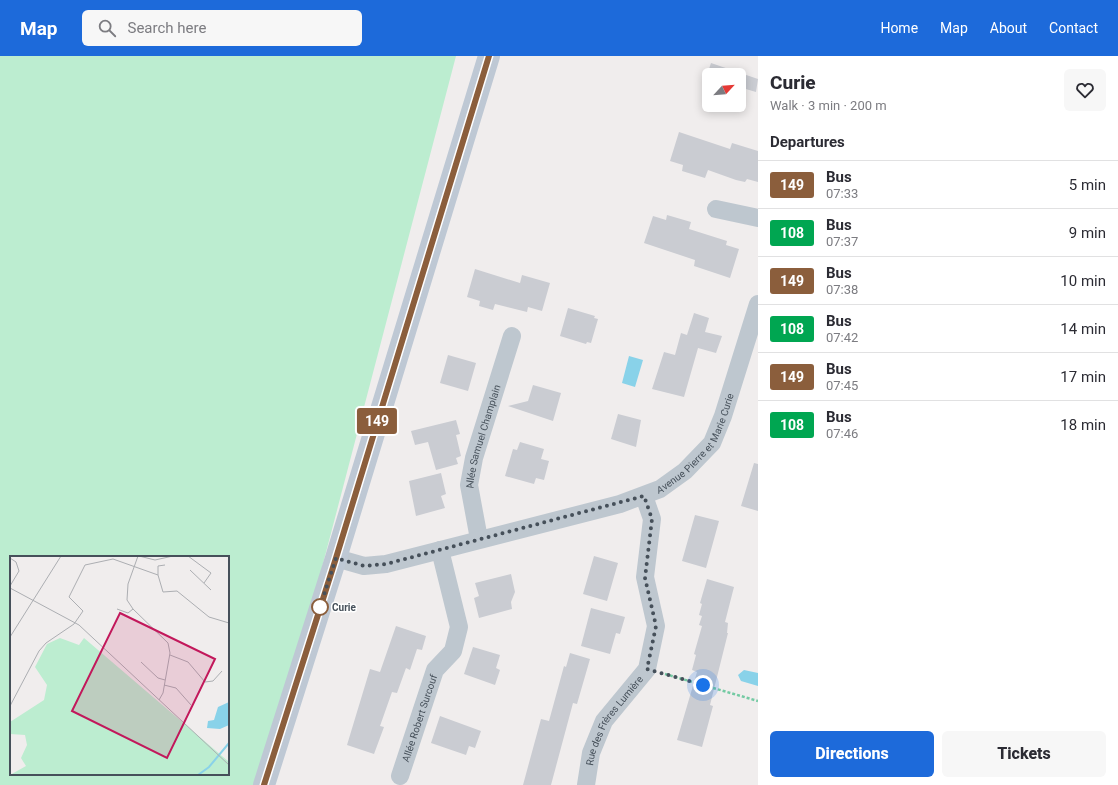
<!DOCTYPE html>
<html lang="en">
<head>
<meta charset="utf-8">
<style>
	:root { --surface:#fff; --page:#f7f7f7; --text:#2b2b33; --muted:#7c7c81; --line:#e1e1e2; --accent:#1d6ada }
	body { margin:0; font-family:Roboto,sans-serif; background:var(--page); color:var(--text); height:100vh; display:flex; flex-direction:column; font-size:15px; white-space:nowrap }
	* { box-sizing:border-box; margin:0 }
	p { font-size:13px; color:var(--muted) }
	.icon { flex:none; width:22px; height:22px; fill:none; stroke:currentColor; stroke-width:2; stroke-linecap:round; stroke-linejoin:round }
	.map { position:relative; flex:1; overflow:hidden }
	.details { display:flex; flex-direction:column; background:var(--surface); width:360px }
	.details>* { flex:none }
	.badge { padding:0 8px; border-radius:3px; font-size:14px; line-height:26px }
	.needle { width:26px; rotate:64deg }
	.buttons { position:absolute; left:702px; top:12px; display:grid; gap:8px }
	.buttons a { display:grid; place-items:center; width:44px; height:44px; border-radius:6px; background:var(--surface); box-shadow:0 2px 10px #0003; font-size:20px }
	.you { position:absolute; width:20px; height:20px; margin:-10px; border:3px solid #fff; border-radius:50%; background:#1a73e8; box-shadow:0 0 0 6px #1a73e833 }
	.map>.badge { position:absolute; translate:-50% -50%; box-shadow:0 0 0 2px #fff }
	h2 { padding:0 12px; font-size:15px; line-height:36px }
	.round { display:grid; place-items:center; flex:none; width:42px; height:42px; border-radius:6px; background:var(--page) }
	.headline { display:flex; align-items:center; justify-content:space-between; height:68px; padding:0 12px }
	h1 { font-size:19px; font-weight:800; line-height:30px }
	.primary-button { display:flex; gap:8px; margin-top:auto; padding:8px 12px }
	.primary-button a { flex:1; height:46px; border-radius:6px; background:var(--accent); color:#fff; font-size:16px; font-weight:800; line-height:46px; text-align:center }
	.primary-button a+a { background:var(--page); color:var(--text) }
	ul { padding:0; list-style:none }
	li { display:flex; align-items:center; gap:12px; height:48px; padding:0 12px; border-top:1px solid var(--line) }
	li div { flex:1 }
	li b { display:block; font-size:15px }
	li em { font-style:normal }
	li .badge { min-width:44px; font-weight:700; text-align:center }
	header { display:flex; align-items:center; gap:24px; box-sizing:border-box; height:56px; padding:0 20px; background:var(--accent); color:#fff }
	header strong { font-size:19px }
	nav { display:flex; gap:22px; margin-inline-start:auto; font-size:14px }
	.search { width:280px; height:36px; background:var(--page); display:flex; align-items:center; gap:10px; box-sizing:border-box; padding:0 14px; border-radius:6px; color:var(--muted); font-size:15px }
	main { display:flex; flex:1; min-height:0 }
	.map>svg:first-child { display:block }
</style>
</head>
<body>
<header>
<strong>Map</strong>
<div class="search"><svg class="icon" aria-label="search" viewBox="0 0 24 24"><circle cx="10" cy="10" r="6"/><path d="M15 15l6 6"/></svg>Search here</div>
<nav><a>Home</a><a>Map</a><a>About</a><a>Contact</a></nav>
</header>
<main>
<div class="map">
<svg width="758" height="729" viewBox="0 0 758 729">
	<rect width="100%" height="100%" fill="#f0eded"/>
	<path fill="#bcedd0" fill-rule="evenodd" d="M 0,0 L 456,0 L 265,729 L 0,729 ZM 11,501 L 228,501 L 228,718 L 11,718 Z"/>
	<path fill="#89d2e9" d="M 629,300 L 643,304 L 635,331 L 622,327 Z
		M 744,614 L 758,617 L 758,630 L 741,625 L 738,619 Z"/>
	<path fill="#caccd2" d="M 711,7 L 758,23 L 756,36 L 739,31 L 739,19 L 709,19 L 709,22 L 706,22 Z
		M 679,76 L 730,93 L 732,87 L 758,95 L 758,126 L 747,123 L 745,126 L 736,124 L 708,114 L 705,122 L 682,115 L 683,109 L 670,105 Z
		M 667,159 L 691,166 L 689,173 L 727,185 L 726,189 L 739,193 L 730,222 L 694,210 L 695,204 L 644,187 L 653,160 L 666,164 Z
		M 475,213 L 520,227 L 522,219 L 550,227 L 542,255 L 528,251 L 527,256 L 495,248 L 493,254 L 479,250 L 480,245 L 467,241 Z
		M 568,252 L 595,260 L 594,262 L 598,263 L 591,287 L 587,286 L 586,288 L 560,280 Z
		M 694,257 L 709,262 L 705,276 L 722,280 L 716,297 L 698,292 L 684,341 L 652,333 L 664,296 L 675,299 L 681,277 L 687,279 Z
		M 448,299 L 476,307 L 468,335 L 440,327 Z
		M 533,329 L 561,337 L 553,365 L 508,350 L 528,345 Z
		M 618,358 L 641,364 L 636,391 L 611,383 Z
		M 456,364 L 460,378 L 456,379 L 461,400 L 456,402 L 458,408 L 436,414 L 428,386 L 415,389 L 411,375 Z
		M 520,386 L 544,393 L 541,403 L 549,405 L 544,424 L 536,422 L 534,428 L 505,420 L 513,393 L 517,394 Z
		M 754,407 L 758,408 L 758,455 L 741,450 Z
		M 441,417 L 446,438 L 441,440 L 445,452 L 416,460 L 409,425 Z
		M 695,459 L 719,465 L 706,512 L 682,505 Z
		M 594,500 L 618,507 L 607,545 L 583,538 Z
		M 511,518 L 515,536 L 511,546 L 512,553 L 479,562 L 474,542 L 479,540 L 475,527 Z
		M 707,523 L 734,531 L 725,566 L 728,567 L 727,577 L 728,577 L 710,649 L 713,650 L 702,691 L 677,684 L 697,616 L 692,614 L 696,599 L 694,598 L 702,570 L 699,569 L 702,560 L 699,559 L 702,548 L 700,547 Z
		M 591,552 L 625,561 L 620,578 L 616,577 L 610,598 L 581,590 Z
		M 396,570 L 426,580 L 422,594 L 417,593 L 410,614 L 406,612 L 397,637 L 392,636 L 380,670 L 384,671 L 374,698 L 347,689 L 370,613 L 380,616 Z
		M 473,591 L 500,599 L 496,612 L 500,614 L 495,629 L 464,618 Z
		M 570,597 L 590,603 L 577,648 L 573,647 L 551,729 L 523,729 L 541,663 L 549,665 L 564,610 L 566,611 Z
		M 440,660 L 481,675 L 475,692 L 469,690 L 466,699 L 431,687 Z"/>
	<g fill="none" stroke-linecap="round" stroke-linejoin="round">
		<path stroke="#74caa3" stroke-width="2.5" stroke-dasharray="3 2" stroke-linecap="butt" d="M 665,618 L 758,645"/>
		<g stroke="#bec7cf" stroke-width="18">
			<path d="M 716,153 L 758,162"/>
			<path id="s1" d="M 479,483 L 469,429 L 474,402 L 512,280"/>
			<path id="s2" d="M 336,502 L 364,510 L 386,508 L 620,448 L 660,433 L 685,415 L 712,387 L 723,360 L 758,248"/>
			<path id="s3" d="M 400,720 L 435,614 L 453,595 L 459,571 L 440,494"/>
			<path id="s4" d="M 586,729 L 591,697 L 604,665 L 647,613 L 656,570 L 645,521 L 652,463 L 644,440"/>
		</g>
		<path stroke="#bec8d4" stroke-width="22" d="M 264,729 L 336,502 L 489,0"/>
	</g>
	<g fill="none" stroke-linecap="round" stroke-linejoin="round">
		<defs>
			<path id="line" d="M 264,729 L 336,502 L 489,0"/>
		</defs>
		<use href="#line" stroke="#fff" stroke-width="9"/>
		<use href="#line" stroke="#8b5e3c" stroke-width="6"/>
		<path stroke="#46505a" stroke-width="4" stroke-dasharray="0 7.2" d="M 320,551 L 336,502 L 364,510 L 386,508 L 644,440 L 652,463 L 645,522 L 656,570 L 647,613 L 703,629"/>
	</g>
	<circle fill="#fff" stroke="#8b5e3c" stroke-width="2" cx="320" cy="551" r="8"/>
	<g text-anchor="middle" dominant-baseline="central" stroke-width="3" stroke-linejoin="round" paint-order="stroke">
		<g font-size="10" fill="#46505a" stroke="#fff">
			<text stroke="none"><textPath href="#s1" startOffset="105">Allée Samuel Champlain</textPath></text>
			<text stroke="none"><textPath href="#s2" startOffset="395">Avenue Pierre et Marie Curie</textPath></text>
			<text stroke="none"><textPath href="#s3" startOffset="61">Allée Robert Surcouf</textPath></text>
			<text stroke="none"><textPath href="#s4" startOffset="72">Rue des Frères Lumière</textPath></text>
		</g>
		<g font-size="10" font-weight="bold" fill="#46505a" stroke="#fff" text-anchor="start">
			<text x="332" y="551">Curie</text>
		</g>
	</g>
	<g transform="translate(10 500)">
		<rect width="219" height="219" fill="#f0eded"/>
		<path d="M 50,82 L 69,89 L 74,82 L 219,206 L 219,219 L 0,219 L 16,210 L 11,202 L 17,189 L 15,179 L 0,178 L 0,166 L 34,144 L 37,129 L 25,111 L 37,88 Z" fill="#bcedd0"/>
		<path d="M 219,146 L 219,169 L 210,173 L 197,172 L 198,165 L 204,164 L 208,151 Z" fill="#89d2e9"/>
		<path fill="none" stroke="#89d2e9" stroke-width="2" d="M 188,219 L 199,211 L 219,187"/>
		<path fill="none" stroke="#acaeb2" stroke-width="1" d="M 128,0 L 118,28 L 117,44 L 123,53 L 158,87 L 160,97 L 153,137 L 149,144M 129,0 L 145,4 L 163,0M 178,0 L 201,17 L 194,27M 0,2 L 6,6 L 9,15 L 0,30M 180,14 L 201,34M 148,19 L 148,10 L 155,9M 0,32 L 69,69 L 219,209M 107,53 L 118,57 L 123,53M 0,81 L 51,0M 160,99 L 178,106 L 195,126 L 203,125 L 212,115M 131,106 L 148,122 L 155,124M 154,129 L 166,132 L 181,149M 0,150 L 29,95 L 36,87 L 64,68 L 73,55 L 59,41 L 75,9 L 103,3 L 148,19 L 153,36 L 167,35 L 199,61 L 219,67"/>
		<path fill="#c2185b" fill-opacity="0.15" stroke="#c2185b" stroke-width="2" d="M 110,57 L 205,103 L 157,202 L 62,155 Z"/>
		<rect width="219" height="219" fill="none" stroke="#46505a" stroke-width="2"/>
	</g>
</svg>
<div class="buttons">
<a><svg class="needle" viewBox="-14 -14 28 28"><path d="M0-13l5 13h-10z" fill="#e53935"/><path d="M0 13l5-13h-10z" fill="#7c7c81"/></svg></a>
</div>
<div class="you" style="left:703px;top:629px"></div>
<b class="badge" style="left:377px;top:365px;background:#8b5e3c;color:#fff">149</b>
</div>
<section class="details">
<div class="headline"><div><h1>Curie</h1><p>Walk · 3 min · 200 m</p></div><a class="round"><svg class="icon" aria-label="heart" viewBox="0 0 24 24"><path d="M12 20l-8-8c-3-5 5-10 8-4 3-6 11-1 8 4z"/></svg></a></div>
<h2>Departures</h2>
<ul>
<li><span class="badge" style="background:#8b5e3c;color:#fff">149</span><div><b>Bus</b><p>07:33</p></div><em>5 min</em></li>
<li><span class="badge" style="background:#00a651;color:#fff">108</span><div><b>Bus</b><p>07:37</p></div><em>9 min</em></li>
<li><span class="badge" style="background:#8b5e3c;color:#fff">149</span><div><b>Bus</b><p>07:38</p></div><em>10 min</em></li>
<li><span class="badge" style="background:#00a651;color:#fff">108</span><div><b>Bus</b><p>07:42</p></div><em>14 min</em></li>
<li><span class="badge" style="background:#8b5e3c;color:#fff">149</span><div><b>Bus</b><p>07:45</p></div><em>17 min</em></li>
<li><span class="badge" style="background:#00a651;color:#fff">108</span><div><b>Bus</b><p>07:46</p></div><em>18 min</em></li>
</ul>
<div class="primary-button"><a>Directions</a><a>Tickets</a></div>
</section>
</main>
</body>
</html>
